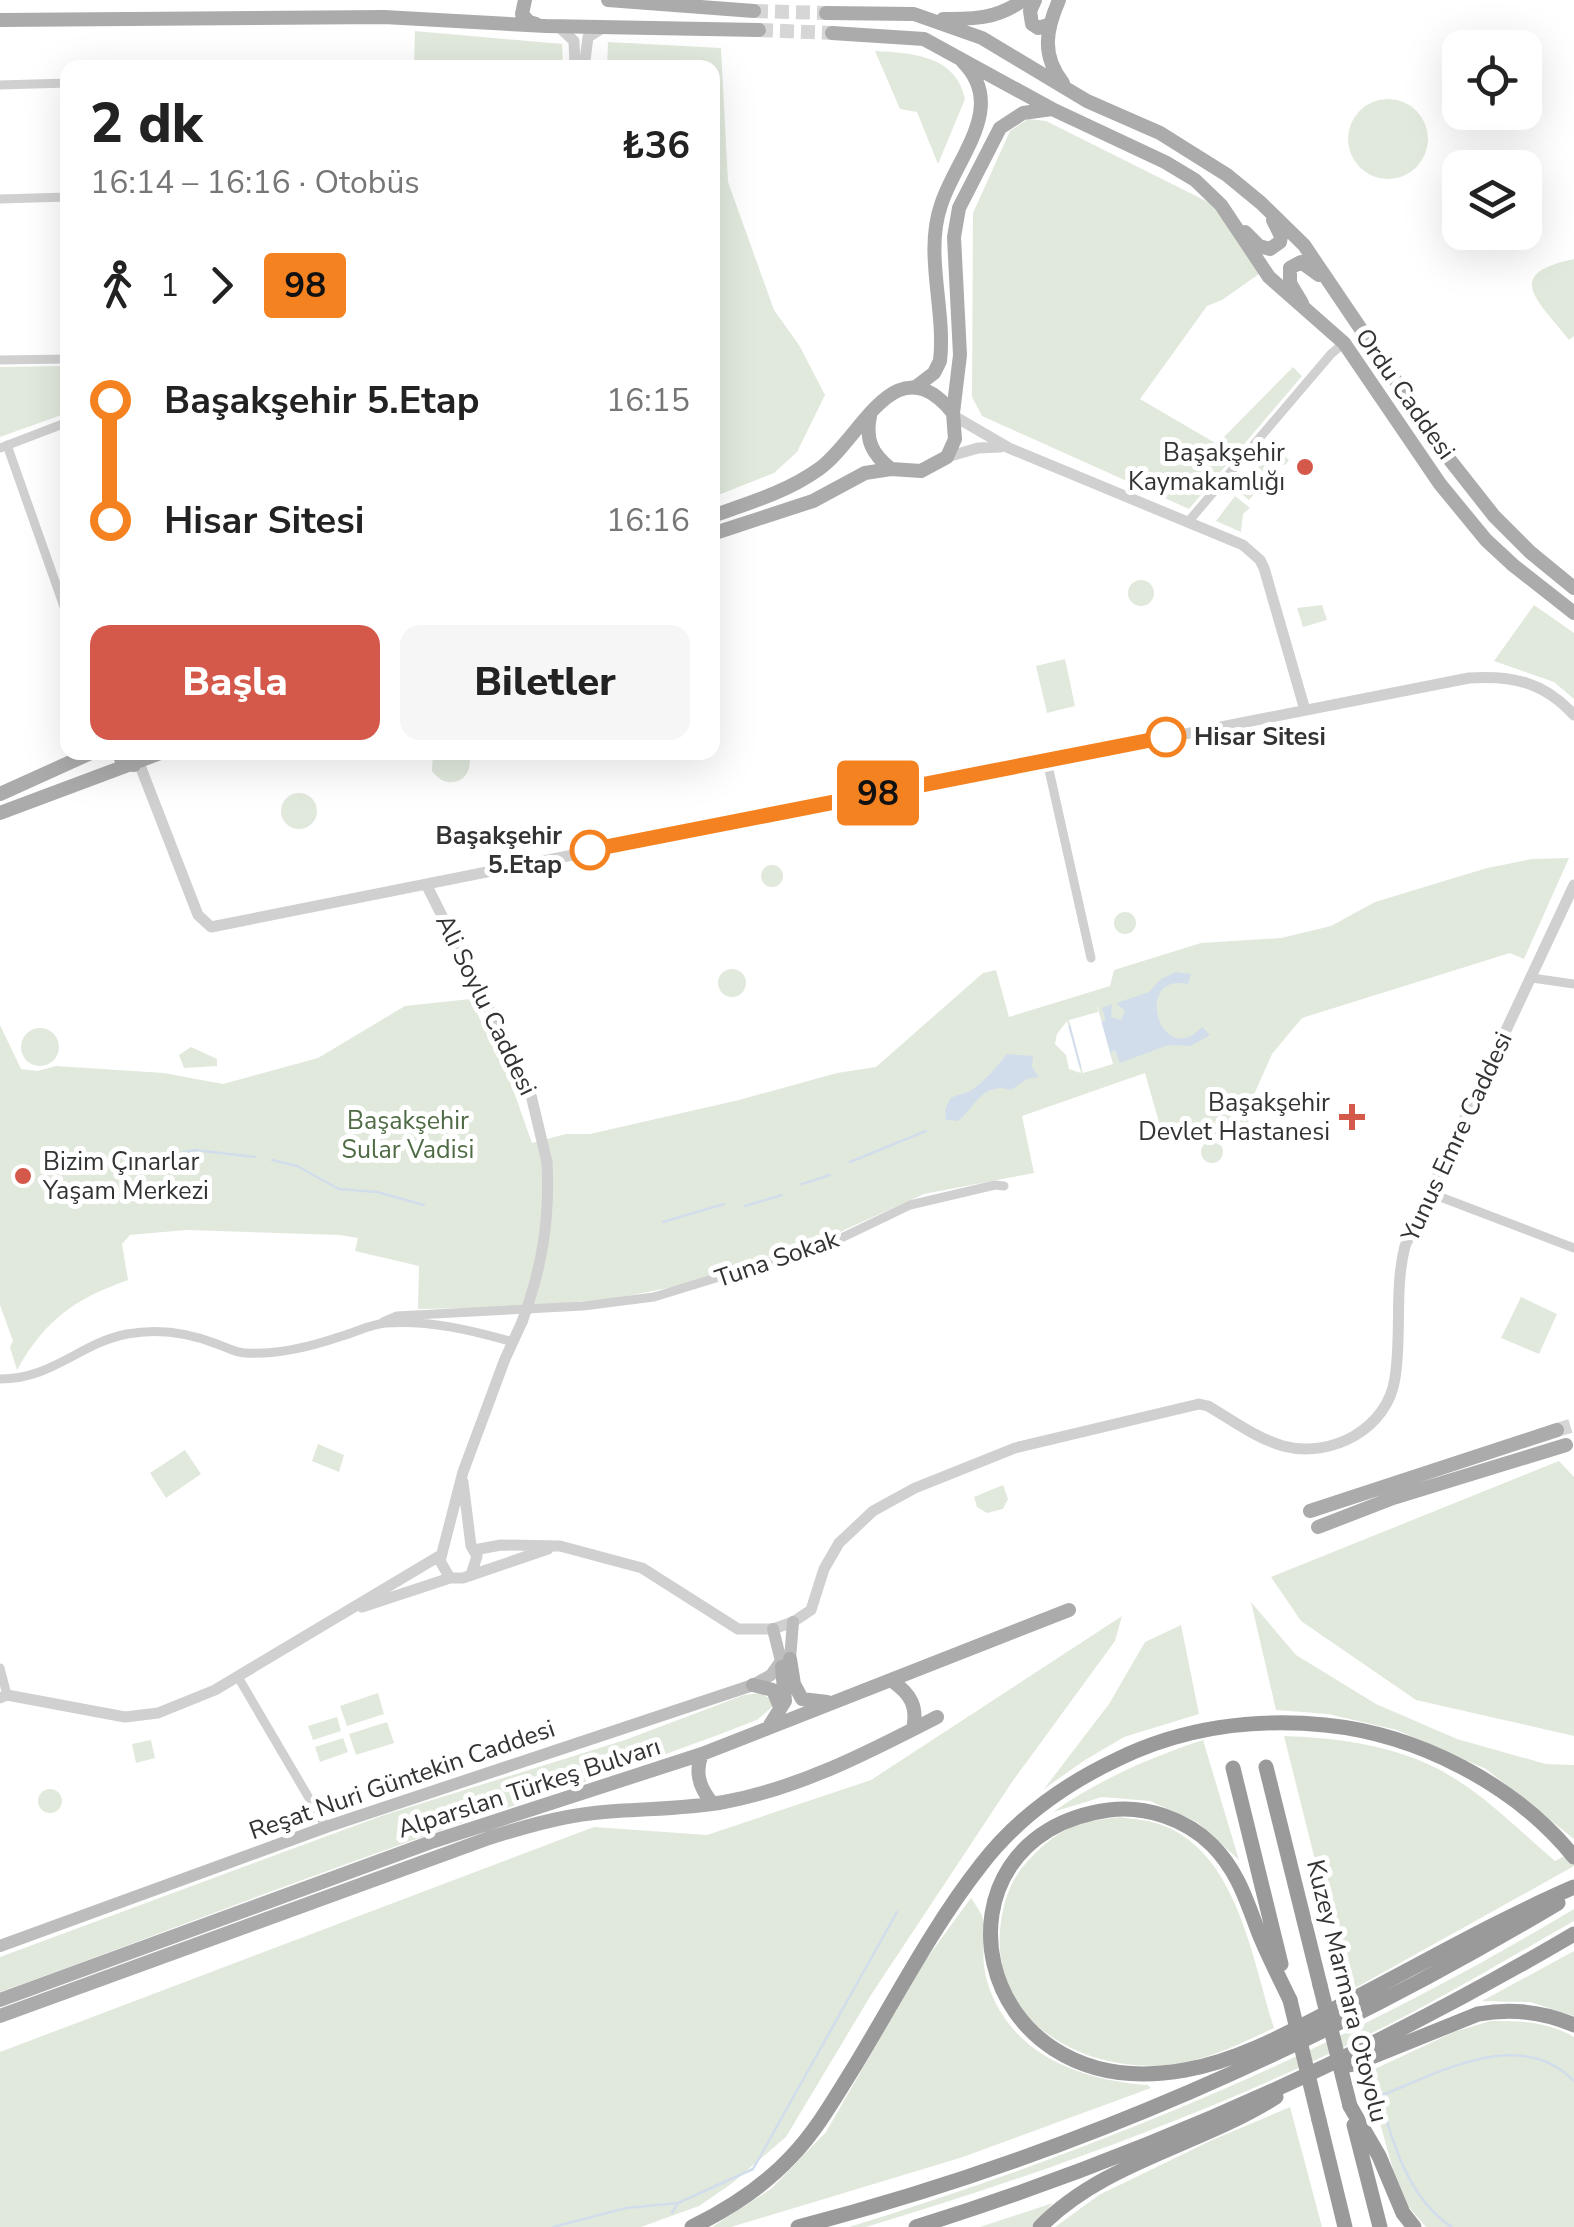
<!DOCTYPE html>
<html lang="tr">
<head>
<meta charset="utf-8">
<style>
	:root { --surface:#fff; --page:#f6f6f6; --text:#222; --muted:#767676; --accent:#d4594b }
	body { margin:0; font-family:"Nunito Sans",sans-serif; background:var(--page); color:var(--text); height:100vh; display:flex; flex-direction:column; font-size:38px; white-space:nowrap }
	* { box-sizing:border-box; margin:0 }
	p { font-size:32px; color:var(--muted) }
	.icon { flex:none; width:55px; height:55px; fill:none; stroke:currentColor; stroke-width:2; stroke-linecap:round; stroke-linejoin:round }
	.map { position:relative; flex:1; overflow:hidden }
	.drawer { position:absolute; left:60px; top:60px; width:660px; height:700px; display:flex; flex-direction:column; background:var(--surface); border-radius:20px; box-shadow:0 10px 40px #0002 }
	.drawer>* { flex:none }
	.badge { padding:0 20px; border-radius:8px; font-size:35px; line-height:65px }
	.controls { position:absolute; left:1442px; top:30px; display:grid; gap:20px }
	.controls a { display:grid; place-items:center; width:100px; height:100px; border-radius:20px; background:var(--surface); box-shadow:0 10px 40px #0002; font-size:50px }
	.map>.badge { position:absolute; translate:-50% -50%; box-shadow:0 0 0 5px #fff }
	.legs { display:flex; align-items:center; gap:15px; height:110px; padding:0 30px; font-size:32px }
	.legs p { margin-inline-start:auto }
	.head { display:flex; align-items:center; justify-content:space-between; height:170px; padding:0 30px }
	h1 { font-size:55px; font-weight:800; line-height:75px }
	.button { display:flex; gap:20px; margin-top:auto; padding:20px 30px }
	.button a { flex:1; height:115px; border-radius:20px; background:var(--accent); color:#fff; font-size:40px; font-weight:800; line-height:115px; text-align:center }
	.button a+a { background:var(--page); color:var(--text) }
	ul { padding:0 30px; list-style:none }
	li { display:flex; align-items:center; gap:35px; height:120px; font-size:38px }
	li i { display:grid; place-items:center; width:15px; height:100%; margin:0 12px; background:currentColor }
	li i::after { content:''; width:25px; height:25px; margin:-12px; border:8px solid; border-radius:50%; background:var(--surface) }
	li p { margin-inline-start:auto }
	li:first-child i { background:linear-gradient(#0000 50%,currentColor 0) }
	li:last-child i { background:linear-gradient(currentColor 50%,#0000 0) }
	.map>svg:first-child { display:block }
</style>
</head>
<body>
<div class="map">
<svg width="1574" height="2227" viewBox="0 0 1574 2227">
	<rect width="100%" height="100%" fill="#fff"/>
	<path fill="#e1e9dd" d="M 415,31 L 562,44 L 563,67 L 414,67 Z
		M 608,42 L 721,48 L 728,182 L 774,310 L 799,345 L 825,395 L 797,452 L 774,473 L 713,497 L 712,68 L 607,67 Z
		M 875,51 C 912,53 956,55 965,99 L 938,164 L 917,112 L 900,109 Z
		M1348 139a40 40 0 1 1 80 0a40 40 0 1 1-80 0Z
		M 1028,119 L 1046,121 L 1216,206 L 1259,274 L 1222,300 L 1207,306 L 1140,399 L 1217,444 L 1293,367 L 1302,376 L 1189,509 L 982,416 L 972,397 L 973,213 L 1010,131 Z
		M 1574,259 L 1574,336 L 1569,340 C 1539,301 1501,274 1574,259 Z
		M 67,366 L 67,413 L 0,437 L 0,367 Z
		M 1275,447 L 1289,460 L 1285,465 L 1278,465 L 1268,476 L 1258,467 Z
		M 1254,471 L 1265,481 L 1249,500 L 1237,490 Z
		M 1235,496 L 1250,508 L 1243,514 L 1241,532 L 1216,521 Z
		M1128 593a13 13 0 1 1 26 0a13 13 0 1 1-26 0Z
		M 1322,605 L 1327,620 L 1303,627 L 1297,608 Z
		M 1534,605 L 1574,633 L 1574,699 L 1554,682 L 1494,661 Z
		M 1065,659 L 1075,706 L 1047,713 L 1036,666 Z
		M 433,752 L 468,753 C 477,779 448,794 432,771 Z
		M281 811a18 18 0 1 1 36 0a18 18 0 1 1-36 0Z
		M 1569,858 L 1524,959 L 1510,953 L 1302,1018 L 1272,1054 L 1252,1099 L 1246,1135 L 1163,1136 L 1145,1073 L 1022,1116 L 1034,1173 L 924,1194 L 831,1236 L 683,1285 L 617,1298 L 519,1307 L 418,1309 L 419,1266 L 355,1251 L 358,1238 L 340,1235 L 186,1230 L 130,1235 L 122,1244 L 128,1280 C 73,1300 46,1319 17,1370 L 10,1347 L 13,1341 L 0,1305 L 0,1025 L 21,1069 L 37,1071 L 56,1066 L 164,1073 L 223,1084 L 318,1058 L 405,1006 L 470,999 L 509,1078 L 532,1143 L 566,1134 L 590,1134 L 739,1100 L 837,1073 L 876,1067 L 983,973 L 996,970 L 1009,1017 L 1110,986 L 1114,970 L 1201,943 L 1281,938 L 1331,926 L 1375,902 L 1487,868 L 1532,859 Z
		M761 876a11 11 0 1 1 22 0a11 11 0 1 1-22 0Z
		M1114 923a11 11 0 1 1 22 0a11 11 0 1 1-22 0Z
		M718 983a14 14 0 1 1 28 0a14 14 0 1 1-28 0Z
		M21 1047a19 19 0 1 1 38 0a19 19 0 1 1-38 0Z
		M 191,1047 L 217,1059 L 217,1066 L 184,1068 L 179,1055 Z
		M1201 1152a11 11 0 1 1 22 0a11 11 0 1 1-22 0Z
		M 1521,1297 L 1557,1314 L 1539,1354 L 1501,1338 Z
		M 318,1444 L 344,1455 L 339,1472 L 312,1461 Z
		M 185,1450 L 201,1474 L 166,1498 L 150,1473 Z
		M 1559,1461 L 1574,1477 L 1574,1736 L 1416,1700 L 1301,1621 L 1271,1577 Z
		M 1003,1485 L 1008,1499 L 1003,1509 L 987,1513 L 977,1507 L 974,1497 Z
		M 1251,1602 L 1296,1655 L 1376,1704 L 1457,1739 L 1546,1764 L 1574,1765 L 1574,1839 L 1486,1769 L 1397,1730 L 1328,1714 L 1276,1710 Z
		M 1122,1616 L 1115,1641 L 1012,1782 L 871,1995 L 786,2137 L 731,2184 L 699,2206 L 641,2227 L 0,2227 L 0,2052 L 594,1827 L 707,1835 L 871,1780 Z
		M 1181,1625 L 1199,1714 L 1124,1737 L 1085,1760 L 1044,1789 L 1109,1704 L 1145,1642 Z
		M 378,1693 L 384,1714 L 347,1726 L 340,1706 Z
		M 761,1693 L 772,1700 L 772,1707 L 757,1720 C 663,1757 566,1788 471,1820 C 313,1874 157,1935 0,1992 L 0,1957 L 384,1815 L 625,1740 L 744,1695 Z
		M 337,1717 L 341,1731 L 313,1740 L 308,1726 Z
		M 387,1722 L 394,1743 L 356,1755 L 349,1734 Z
		M 1284,1736 C 1344,1738 1409,1747 1460,1782 C 1494,1804 1524,1835 1555,1861 L 1574,1851 L 1574,1866 L 1348,1992 Z
		M 343,1738 L 348,1752 L 320,1762 L 315,1747 Z
		M 151,1740 L 155,1758 L 136,1763 L 132,1744 Z
		M 1203,1740 L 1239,1860 L 1197,1822 L 1150,1801 L 1102,1797 L 1053,1812 C 1100,1779 1149,1758 1203,1740 Z
		M38 1801a12 12 0 1 1 24 0a12 12 0 1 1-24 0Z
		M 1120,1817 C 1132,1819 1147,1820 1159,1824 C 1237,1850 1252,1959 1274,2028 C 1240,2044 1204,2062 1166,2065 C 1084,2072 993,2024 1000,1931 C 1002,1906 1009,1881 1027,1862 C 1042,1845 1060,1830 1082,1823 C 1094,1820 1107,1819 1120,1817 Z
		M 971,1898 C 975,1904 981,1912 983,1919 C 986,1939 980,1957 987,1981 C 1009,2054 1079,2080 1148,2085 L 1151,2088 L 963,2157 L 731,2227 L 712,2227 L 771,2189 L 826,2132 L 924,1962 Z
		M 1574,1909 L 1574,1921 C 1504,1961 1434,2003 1362,2038 C 1203,2116 1035,2176 866,2227 L 849,2227 C 1103,2149 1346,2046 1574,1909 Z
		M 1574,1951 L 1574,2016 L 1530,2002 L 1482,2001 Z
		M 1490,2021 C 1521,2021 1547,2021 1574,2037 L 1574,2227 L 1426,2227 L 1401,2198 L 1366,2073 L 1454,2032 Z
		M 1290,2107 L 1322,2227 L 1055,2227 L 1099,2195 L 1210,2141 Z
		M 1053,2203 L 1032,2227 L 980,2227 Z"/>
	<path fill="#d2ddeb" d="M 1176,972 L 1191,974 L 1188,984 C 1132,972 1160,1071 1202,1027 L 1210,1035 L 1191,1046 L 1168,1045 L 1120,1063 L 1115,1050 L 1111,1052 L 1111,1060 L 1086,1068 L 1073,1066 L 1067,1027 L 1072,1024 L 1106,1021 L 1102,1008 L 1112,1004 L 1111,1017 L 1121,1020 L 1125,1011 L 1116,1003 L 1149,992 L 1161,979 Z
		M 1007,1054 L 1033,1056 L 1032,1067 L 1039,1077 L 1027,1079 L 1011,1090 C 985,1082 977,1102 962,1118 L 957,1121 L 946,1120 L 945,1110 L 950,1099 C 958,1093 965,1095 973,1089 C 985,1081 998,1065 1007,1054 Z"/>
	<path fill="#fff" d="M 1097,1005 L 1113,1064 L 1083,1073 L 1069,1020 L 1098,1012 Z
		M 1067,1021 L 1081,1073 L 1069,1069 L 1066,1055 L 1055,1044 L 1057,1034 Z"/>
	<g fill="none" stroke-linecap="round" stroke-linejoin="round">
		<path stroke="#d2ddeb" stroke-width="2.5" d="M 272,1160 L 297,1166 L 339,1189 L 377,1192 L 424,1205
			M 850,1162 L 926,1131
			M 114,1167 L 195,1150 L 255,1157
			M 802,1184 L 830,1175
			M 745,1206 L 782,1195
			M 663,1222 L 724,1204
			M 1373,2073 C 1388,2126 1403,2196 1452,2227
			M 1380,2096 C 1437,2074 1520,2025 1574,2081
			M 672,2213 L 677,2205
			M 553,2227 L 626,2208 L 678,2203 L 753,2169 L 897,1912"/>
		<path stroke="#d6d6d6" stroke-width="11" stroke-dasharray="11 5.5" stroke-linecap="butt" d="M 964,777 L 1033,764"/>
		<path stroke="#d6d6d6" stroke-width="14" stroke-dasharray="14 7" stroke-linecap="butt" d="M 754,11 L 826,13
			M 759,30 L 832,33
			M 1557,1430 L 1574,1425"/>
		<path stroke="#d0d0d0" stroke-width="9" d="M 0,85 L 68,83
			M 0,199 L 68,197
			M 0,360 L 68,359
			M 7,445 L 68,618
			M 0,448 L 68,422
			M 1188,522 L 1331,354 L 1344,343
			M 1047,761 L 1091,958
			M 1532,978 L 1574,984
			M 1430,1193 L 1574,1248
			M 383,1322 L 397,1316 L 583,1306 L 654,1297 L 833,1242 L 910,1205 L 995,1185 L 1004,1186
			M 0,1379 C 53,1379 80,1343 127,1334 C 159,1328 187,1332 217,1344 C 226,1347 235,1353 245,1353 C 276,1355 313,1346 342,1336 C 356,1332 371,1324 386,1323 C 429,1320 471,1330 513,1342
			M 0,1668 L 7,1695
			M 238,1677 L 326,1827"/>
		<path stroke="#d0d0d0" stroke-width="11" d="M 558,26 L 574,41 L 575,68
			M 584,68 L 588,37 L 604,27
			M 954,416 L 1009,448 L 1243,545 L 1260,560 L 1264,568 L 1305,710
			M 947,457 L 978,448 L 1001,447
			M 139,763 L 198,915 L 211,927 L 964,777
			M 1033,764 L 1469,678 C 1512,675 1544,682 1574,715
			M 426,884 L 530,1091 L 547,1162
			M 463,1482 L 471,1546 L 477,1556 L 472,1572
			M 474,1550 L 501,1545 L 560,1546 L 642,1568 L 738,1629 L 773,1629 L 793,1622 L 811,1610 L 824,1569 L 839,1543 L 873,1511 L 915,1488 L 1015,1448 L 1199,1404 L 1208,1406 C 1232,1420 1256,1438 1283,1446 C 1332,1459 1388,1428 1395,1378 C 1402,1334 1394,1289 1405,1246 L 1574,885
			M 450,1578 L 440,1561 L 463,1472 L 505,1359 L 522,1322
			M 362,1607 L 450,1578 L 463,1578 L 548,1549
			M 0,1698 L 7,1695 L 125,1717 L 158,1713 L 215,1690 L 441,1555"/>
		<path stroke="#bdbdbd" stroke-width="12" d="M 790,1659 L 793,1622
			M 0,1946 L 326,1827 L 753,1685 L 771,1675 L 781,1661 L 773,1629"/>
		<path stroke="#ababab" stroke-width="14" d="M 525,0 L 522,14 L 529,22 L 536,24
			M 608,0 L 754,11
			M 1035,0 L 1030,11 L 1032,24 L 1038,28 L 1048,25
			M 1059,0 C 1046,30 1041,55 1063,83
			M 826,13 L 914,14 L 982,38 L 1087,101 L 1160,133 L 1227,175 L 1261,203 L 1304,245 L 1446,455 L 1494,516 L 1530,552 L 1574,588
			M 943,19 C 974,19 997,19 1023,0
			M 0,20 L 384,17 L 546,26 L 759,30
			M 832,33 L 924,39 L 1052,109 L 1165,162 L 1195,180 L 1221,205 L 1269,277 L 1344,343 L 1440,484 L 1486,540 L 1513,565 L 1574,613
			M 1245,232 L 1259,246 L 1270,249 L 1280,242 L 1281,236 L 1273,220
			M 1302,303 L 1290,283 L 1290,268 L 1301,262 L 1319,275
			M 917,386 L 934,373 L 940,361 C 946,310 924,254 941,205 C 956,158 1008,107 963,62
			M 870,416 C 865,440 872,454 891,469
			M 712,516 C 749,503 787,492 819,469 C 862,438 895,342 953,413
			M 712,534 L 813,501 L 865,473 L 891,469 L 921,471 L 947,457 L 955,439 L 953,413 L 960,355 L 954,237 L 959,208 L 1000,128 L 1023,113 L 1052,109
			M 118,752 L 122,761 L 134,765
			M 0,794 L 93,752
			M 0,813 L 163,752
			M 1310,1511 L 1557,1430
			M 1318,1527 L 1393,1498 L 1566,1445
			M 790,1659 L 794,1684 L 802,1699 L 827,1702
			M 892,1681 C 911,1694 918,1707 913,1729
			M 753,1685 L 773,1690 L 780,1707
			M 770,1725 L 785,1701 L 782,1667
			M 702,1754 C 694,1773 700,1789 713,1804
			M 0,2000 L 434,1841 L 702,1754 L 1069,1610
			M 0,2016 L 489,1838 C 524,1827 558,1817 594,1813 C 637,1808 681,1810 724,1802 C 800,1788 869,1752 937,1717"/>
		<path stroke="#9a9a9a" stroke-width="15" d="M 1266,1767 L 1320,1985
			M 1233,1768 L 1281,1964
			M 1290,2000 C 1279,1977 1267,1954 1258,1931 C 1246,1899 1237,1870 1212,1845 C 1186,1819 1145,1805 1109,1810 C 919,1835 967,2109 1185,2070 C 1238,2061 1290,2032 1338,2007 C 1416,1967 1493,1922 1574,1887
			M 1341,2066 L 1354,2064 L 1478,2014 C 1512,2008 1542,2011 1574,2025
			M 1350,2106 L 1379,2156 L 1403,2213 L 1414,2227
			M 1319,2120 L 1345,2227
			M 1354,2125 L 1380,2227
			M 692,2227 C 729,2209 763,2187 791,2157 C 817,2130 836,2096 856,2064 C 896,1998 933,1926 981,1865 C 1017,1818 1065,1784 1118,1759 C 1182,1728 1254,1718 1325,1725 C 1417,1734 1515,1784 1574,1857
			M 798,2227 C 1063,2159 1324,2043 1558,1903
			M 916,2227 C 1146,2155 1367,2056 1574,1934
			M 1040,2227 C 1103,2162 1201,2145 1276,2097"/>
		<path stroke="#d0d0d0" stroke-width="11" d="M 522,1322 C 542,1268 550,1220 547,1162"/>
		<path stroke="#9a9a9a" stroke-width="15" d="M 1320,1985 L 1350,2106
			M 1290,2000 L 1319,2120"/>
	</g>
	<g fill="none" stroke-linecap="round" stroke-linejoin="round">
		<defs>
			<path id="line-1" d="M 590,850 L 1166,737"/>
		</defs>
		<use href="#line-1" stroke="#fff" stroke-width="22"/>
		<use href="#line-1" stroke="#f58220" stroke-width="15"/>
	</g>
	<g fill="#d4594b" stroke="#fff" stroke-width="4">
		<circle cx="1305" cy="467" r="10"/>
		<path d="M1347 1102h10v10h10v10h-10v10h-10v-10h-10v-10h10z"/>
		<circle cx="23" cy="1176" r="10"/>
	</g>
	<g fill="#fff" stroke="#f58220" stroke-width="5">
		<circle cx="1166" cy="737" r="18"/>
		<circle cx="590" cy="850" r="18"/>
	</g>
	<g text-anchor="middle" dominant-baseline="central" stroke-width="10" stroke-linejoin="round" paint-order="stroke">
		<g font-size="25" fill="#333" stroke="#fff">
			<text transform="translate(1405 394) rotate(55)">Ordu Caddesi</text>
			<text transform="translate(486 1005) rotate(64)">Ali Soylu Caddesi</text>
			<text transform="translate(1457 1137) rotate(-65)">Yunus Emre Caddesi</text>
			<text transform="translate(777 1259) rotate(-19)">Tuna Sokak</text>
			<text transform="translate(402 1780) rotate(-19)">Reşat Nuri Güntekin Caddesi</text>
			<text transform="translate(529 1788) rotate(-18)">Alparslan Türkeş Bulvarı</text>
			<text transform="translate(1347 1991) rotate(76)">Kuzey Marmara Otoyolu</text>
		</g>
		<g font-size="25" fill="#333" stroke="#fff" text-anchor="end">
			<text x="1285" y="453">Başakşehir<tspan x="1285" dy="29">Kaymakamlığı</tspan></text>
			<text x="1330" y="1103">Başakşehir<tspan x="1330" dy="29">Devlet Hastanesi</tspan></text>
			<text x="43" y="1162" text-anchor="start">Bizim Çınarlar<tspan x="43" dy="29">Yaşam Merkezi</tspan></text>
		</g>
		<g font-size="25" font-weight="bold" fill="#333" stroke="#fff" text-anchor="start">
			<text x="1194" y="737">Hisar Sitesi</text>
			<text x="562" y="836" text-anchor="end">Başakşehir<tspan x="562" dy="29">5.Etap</tspan></text>
		</g>
		<g font-size="25" fill="#4f6b44" stroke="#fff">
			<text x="408" y="1121">Başakşehir<tspan x="408" dy="29">Sular Vadisi</tspan></text>
		</g>
	</g>
</svg>
<div class="controls">
<a><svg class="icon" aria-label="locate" viewBox="0 0 24 24"><circle cx="12" cy="12" r="6"/><path d="M12 2v4M12 18v4M2 12h4M18 12h4"/></svg></a>
<a><svg class="icon" aria-label="layers" viewBox="0 0 24 24"><path d="M12 4l9 5-9 5-9-5zM3 14l9 5 9-5"/></svg></a>
</div>
<b class="badge" style="left:878px;top:793px;background:#f58220;color:#111">98</b>
<section class="drawer">
<div class="head"><div><h1>2 dk</h1><p>16:14 – 16:16 · Otobüs</p></div><b>₺36</b></div>
<div class="legs"><svg class="icon" aria-label="walk" viewBox="0 0 24 24"><circle cx="13" cy="4" r="2"/><path d="M13 8l-2 6 4 7M11 14l-3 7M7 12l3-4h3l4 4"/></svg>1<svg class="icon" aria-label="forward" viewBox="0 0 24 24"><path d="M9 5l7 7-7 7"/></svg><b class="badge" style="background:#f58220;color:#111">98</b></div>
<ul>
<li><i style="color:#f58220"></i><b>Başakşehir 5.Etap</b><p>16:15</p></li>
<li><i style="color:#f58220"></i><b>Hisar Sitesi</b><p>16:16</p></li>
</ul>
<div class="button"><a>Başla</a><a>Biletler</a></div>
</section>
</div>
</body>
</html>
